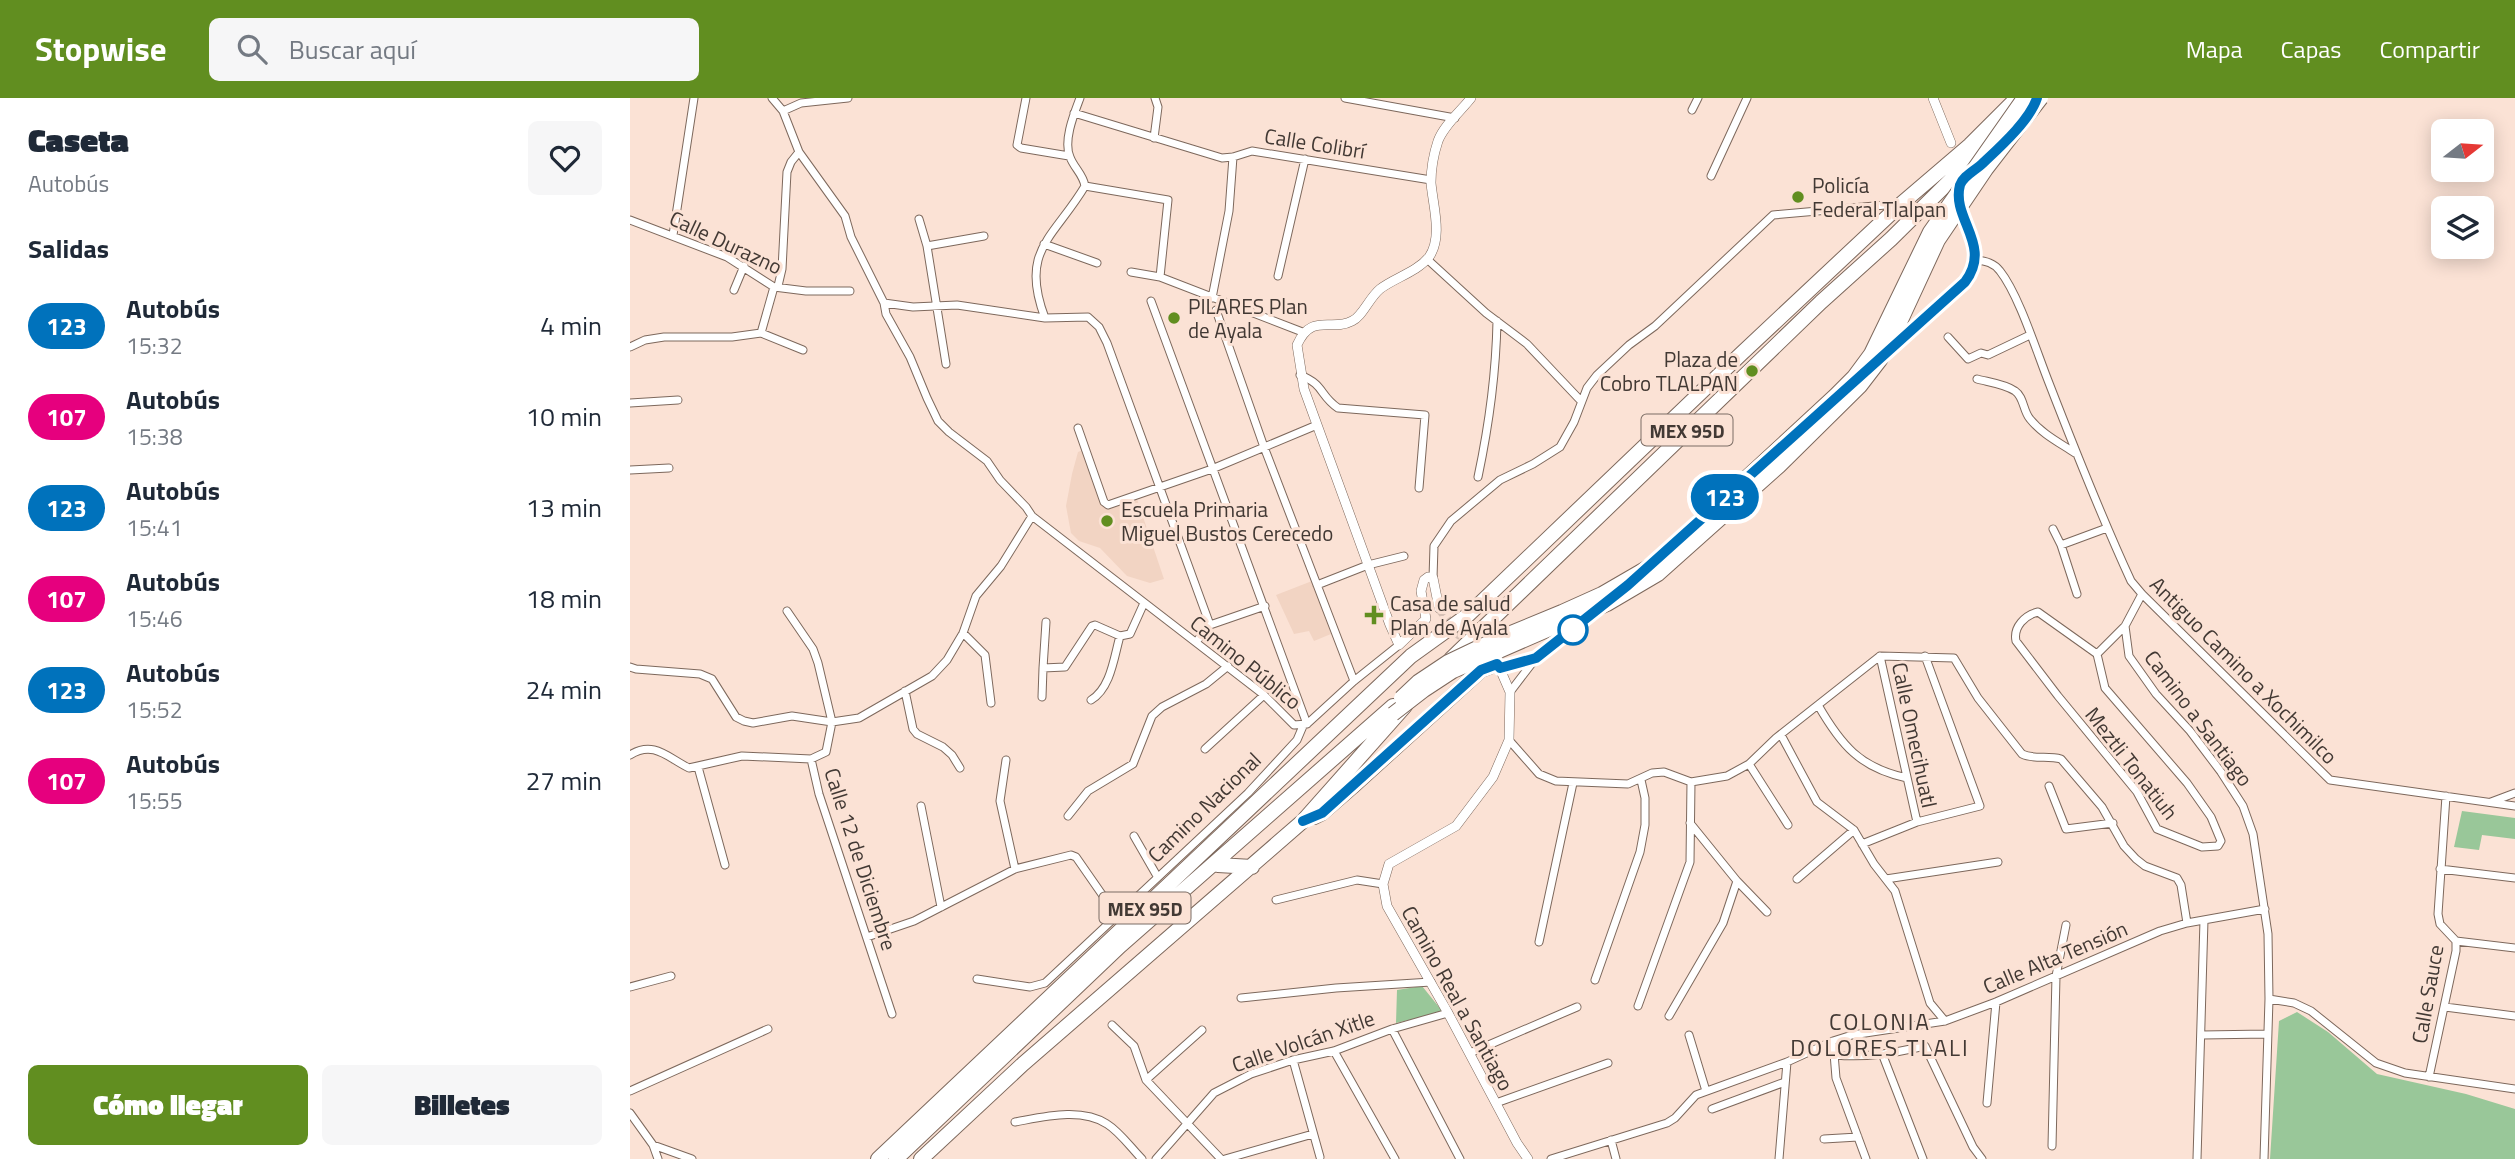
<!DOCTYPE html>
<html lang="es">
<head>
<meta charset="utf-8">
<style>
	:root { --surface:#fff; --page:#f6f6f7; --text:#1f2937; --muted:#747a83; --accent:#618e20 }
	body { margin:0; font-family:"Titillium Web",sans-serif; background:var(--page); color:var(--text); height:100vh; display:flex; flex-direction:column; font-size:26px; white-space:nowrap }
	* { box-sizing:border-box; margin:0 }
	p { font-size:23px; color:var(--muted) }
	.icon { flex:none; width:38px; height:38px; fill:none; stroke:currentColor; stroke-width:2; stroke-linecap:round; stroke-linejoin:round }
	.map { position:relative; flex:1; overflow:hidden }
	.side { display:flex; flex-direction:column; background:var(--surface); width:630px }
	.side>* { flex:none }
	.badge { padding:0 14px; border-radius:23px; font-size:24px; line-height:46px }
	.needle { width:46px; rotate:73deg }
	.controls { position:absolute; left:1801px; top:21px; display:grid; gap:14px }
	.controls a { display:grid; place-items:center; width:63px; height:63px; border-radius:10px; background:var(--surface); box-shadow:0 4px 18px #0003; font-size:35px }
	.map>.badge { position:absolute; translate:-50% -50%; box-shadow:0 0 0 4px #fff }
	h2 { padding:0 28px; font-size:26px; line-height:63px }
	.round { display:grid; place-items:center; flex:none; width:74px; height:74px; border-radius:10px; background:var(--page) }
	.overview { display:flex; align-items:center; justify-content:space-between; height:119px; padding:0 28px }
	h1 { font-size:33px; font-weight:800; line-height:52px }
	.action { display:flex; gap:14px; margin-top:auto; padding:14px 28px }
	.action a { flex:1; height:80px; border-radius:10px; background:var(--accent); color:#fff; font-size:28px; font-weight:800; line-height:80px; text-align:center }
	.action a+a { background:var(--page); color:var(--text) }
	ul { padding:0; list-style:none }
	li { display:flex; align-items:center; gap:21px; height:91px; padding:0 28px }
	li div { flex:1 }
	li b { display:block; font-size:26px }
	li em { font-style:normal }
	li .badge { min-width:77px; font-weight:700; text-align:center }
	header { display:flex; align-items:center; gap:42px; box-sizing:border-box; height:98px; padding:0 35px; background:var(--accent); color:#fff }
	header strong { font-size:33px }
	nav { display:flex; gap:38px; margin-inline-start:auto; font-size:24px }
	.search { width:490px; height:63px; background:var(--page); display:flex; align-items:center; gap:18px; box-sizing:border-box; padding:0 24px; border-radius:10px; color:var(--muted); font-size:26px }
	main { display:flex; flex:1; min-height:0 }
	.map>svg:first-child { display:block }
</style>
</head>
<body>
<header>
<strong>Stopwise</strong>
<div class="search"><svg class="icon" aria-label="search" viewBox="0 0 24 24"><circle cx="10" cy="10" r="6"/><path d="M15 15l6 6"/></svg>Buscar aquí</div>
<nav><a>Mapa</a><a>Capas</a><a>Compartir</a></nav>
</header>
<main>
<section class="side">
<div class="overview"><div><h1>Caseta</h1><p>Autobús</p></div><a class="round"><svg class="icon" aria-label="heart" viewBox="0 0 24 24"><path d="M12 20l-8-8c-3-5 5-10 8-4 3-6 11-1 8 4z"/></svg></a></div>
<h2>Salidas</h2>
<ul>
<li><span class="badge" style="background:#0072bc;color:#fff">123</span><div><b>Autobús</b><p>15:32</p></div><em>4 min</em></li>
<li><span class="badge" style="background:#e6007e;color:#fff">107</span><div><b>Autobús</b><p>15:38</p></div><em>10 min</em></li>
<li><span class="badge" style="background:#0072bc;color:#fff">123</span><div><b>Autobús</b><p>15:41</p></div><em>13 min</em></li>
<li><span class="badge" style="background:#e6007e;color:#fff">107</span><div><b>Autobús</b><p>15:46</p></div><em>18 min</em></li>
<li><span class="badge" style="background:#0072bc;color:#fff">123</span><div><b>Autobús</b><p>15:52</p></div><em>24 min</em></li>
<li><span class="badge" style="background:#e6007e;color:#fff">107</span><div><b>Autobús</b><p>15:55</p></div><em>27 min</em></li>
</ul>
<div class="action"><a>Cómo llegar</a><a>Billetes</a></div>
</section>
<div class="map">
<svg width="1885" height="1061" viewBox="0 0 1885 1061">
	<rect width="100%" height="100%" fill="#fbe2d5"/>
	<path fill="#f2d4c3" d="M 458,350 L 480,411 L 507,401 L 534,481 L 520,485 L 497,478 L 470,450 L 449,443 L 441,435 L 436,408 L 442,376 L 448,354 Z
		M 682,483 L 701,536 L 684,543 L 679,533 L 664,536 L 646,497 Z"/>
	<path fill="#99c799" d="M 1832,713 L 1885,720 L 1885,741 L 1852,737 L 1849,752 L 1824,749 Z
		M 792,888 L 813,914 L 766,925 L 767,892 Z
		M 1667,914 L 1698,934 L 1747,976 L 1836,996 L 1885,1011 L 1885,1061 L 1640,1061 L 1649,923 Z"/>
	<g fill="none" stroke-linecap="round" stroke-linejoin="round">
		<path stroke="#d6c0b5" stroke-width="9" stroke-dasharray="9 4.5" stroke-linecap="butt" d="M 809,510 L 828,536 L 843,547"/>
		<defs>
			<path id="minor" d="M 142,0 L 153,13 L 169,54 L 215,118 L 221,139 L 254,205 L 283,209 L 327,207 L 415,220 L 458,219 L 469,229 L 477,245 L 580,527
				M 396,0 L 387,47 L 391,50 L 439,58
				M 715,0 L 825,20
				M 1062,12 L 1068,0
				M 153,13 L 171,5 L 218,0
				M 444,15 L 592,60 L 603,59 L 622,53 L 801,82
				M 524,40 L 528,9 L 525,0
				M 1081,78 L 1117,0
				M 455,88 L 538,102 L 530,179
				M 289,121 L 297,148 L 316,266
				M 0,122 L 97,159 L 144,189 L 176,193 L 220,193
				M 43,137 L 64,0
				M 414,146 L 467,165
				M 297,148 L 354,138
				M 797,161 L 856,215 L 897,246 L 951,303
				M 1346,162 C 1356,163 1364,165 1370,173 C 1389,197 1407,255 1419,285 C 1445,352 1471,418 1501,483 L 1512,496 L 1700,682 L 1885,708
				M 501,174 L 530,179 L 675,235
				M 648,178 L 675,61
				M 148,188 L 152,171 L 157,74 L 161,64 L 169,54
				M 104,192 L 114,168
				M 582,200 L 599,113 L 603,59
				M 521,203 L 677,626
				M 254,205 L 256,216 L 280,259 L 297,300 L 308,323 L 319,334 L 357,363 L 370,382 L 396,409 L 402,418 L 634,597 L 664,627 L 677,626 L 724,583 L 769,547
				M 586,212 L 634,349 L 724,583
				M 415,220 C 389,152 424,140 455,88 C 453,76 444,70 440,59 C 433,43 444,16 450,0
				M 131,235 L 144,189
				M 1318,239 L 1338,261 L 1351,255 L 1358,257 L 1400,237
				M 0,249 L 15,242 L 34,239 L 102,239 L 131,235 L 173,252
				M 1260,251 L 1335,184 C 1354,158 1340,136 1332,109
				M 670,277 C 695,287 689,297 708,310 L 795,317 L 789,390
				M 1347,281 C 1358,284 1375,286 1385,293 C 1394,299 1393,313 1400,321 C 1412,336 1430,345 1445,355
				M 0,305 L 48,302
				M 448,330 L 474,404 L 478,407 L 582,371 L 687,327
				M 0,372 L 39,370
				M 848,379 C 859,327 866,277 867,223
				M 1423,431 L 1431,447 L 1447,496
				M 1431,447 L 1477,430
				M 803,480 L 804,448 L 821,423 L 870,382 L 903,366 L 930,349 L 944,324 L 957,290 L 967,277 L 999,247 L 1025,228 L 1143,117 L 1267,106
				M 687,487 L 738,467 L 774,458
				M 1512,496 L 1495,528 L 1499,558 L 1526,596 L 1560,633 L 1591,674 L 1613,708 L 1623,736 L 1638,836 L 1639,901 L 1634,1061
				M 416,524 L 413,570 L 435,569 L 462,528 L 465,527 L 490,538 L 500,536 L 514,505
				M 333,535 L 355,557 L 361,605
				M 566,544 L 580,527 L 635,508
				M 1467,556 L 1408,514 C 1395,517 1383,529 1386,543 L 1428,598 L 1507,694 L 1527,731 L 1572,749 L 1588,748 L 1591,743 L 1581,719 L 1557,685 L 1475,590 L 1467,556 L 1495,528
				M 1250,558 L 1287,724
				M 0,569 L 6,571 L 70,576 L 82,581 L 106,619 L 114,623 L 123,625 L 162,618 L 202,624 L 229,620 L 302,578 L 317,562 L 333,535 L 346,498 L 371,468 L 402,418
				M 870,571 L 905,560
				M 275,593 L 283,631 L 287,636 L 313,649 L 322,657 L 330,670
				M 880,594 L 906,560 L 955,521
				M 412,599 L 413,570
				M 461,602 C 481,590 484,559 490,538
				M 1188,607 C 1211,647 1230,670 1277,680
				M 1151,637 L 1187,704 L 1224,732 L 1244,766 L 1265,793 L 1300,905 L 1315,923
				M 879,642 L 909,676 L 926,683 L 998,686 L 1022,675 L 1034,674 L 1061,684 L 1097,678 L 1119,666 L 1146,640 L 1250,558 L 1324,560 L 1348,600 L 1392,656 C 1404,662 1418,657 1431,661 L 1472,709 L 1494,748 L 1506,761 L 1515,768 L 1547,780 L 1551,787 L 1557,825
				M 575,651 L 634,597
				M 0,657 C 24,642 38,660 59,670 L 112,658 L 181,661 L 196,654 L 202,624 L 188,565 L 183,551 L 157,513
				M 181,661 L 189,696 L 262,916
				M 376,662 L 370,703 L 385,771
				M 1119,666 L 1158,727
				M 68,669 L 95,767
				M 1419,688 L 1436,731 L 1483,725
				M 1861,704 L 1885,695
				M 291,708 L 311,809
				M 438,718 L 458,693 L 503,666 L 522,618 L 532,609 L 576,586 L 598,568
				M 504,738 L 527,778
				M 1232,746 L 1287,724 L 1350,708 L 1295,558
				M 1810,771 L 1885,780
				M 1167,781 L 1224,732
				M 1256,781 L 1368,764
				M 1107,783 L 1137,814
				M 646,802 L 727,782 L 753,786
				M 237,839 L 284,823 L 385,771 L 441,757 L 446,759 L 487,818
				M 1826,843 L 1885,850
				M 909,844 L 943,685
				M 347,881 L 400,889 L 415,885 L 618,695 L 667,642 L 673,628
				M 965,882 L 1010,754 L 1015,727 L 1015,700 L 1011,682
				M 0,889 L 41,878
				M 611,900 L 706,890 L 801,884
				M 1639,901 L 1664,905 L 1681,913 L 1746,965 L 1775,975 L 1885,991
				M 1008,908 L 1060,764 L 1061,684
				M 1815,909 L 1885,918
				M 1039,918 L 1093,825 L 1107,783 L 1060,725
				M 482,927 L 504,948 L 516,982 L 591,1061
				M 762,931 L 830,1061
				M 1059,937 L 1076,993
				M 1572,937 L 1637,936
				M 1203,943 L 1206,980 L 1236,1061
				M 704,953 L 765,1061
				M 840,955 L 947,909
				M 1205,957 C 1237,960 1264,955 1295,948 L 1343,1049 L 1352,1061
				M 1253,958 L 1293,1061
				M 663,962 L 690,1059
				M 1799,979 L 1826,853 L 1826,843 L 1810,826 L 1808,816 L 1816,698
				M 516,982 L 572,932
				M 0,993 L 138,931
				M 866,1005 L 978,965
				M 1357,1005 L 1366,904
				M 1082,1011 L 1155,984
				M 0,1015 L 23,1047 L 28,1061
				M 385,1024 C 413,1019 451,1009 477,1026 C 490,1034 501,1050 512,1061
				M 1194,1041 L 1228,1039
				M 981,1042 L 986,1061
				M 23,1047 L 62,1061
				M 1422,1048 L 1426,878 L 1436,827
				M 526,1061 L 584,995 L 621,976 L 663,962 L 704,953 L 762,931 L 818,915
				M 595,1061 L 683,1036
				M 921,1061 L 1037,1025 L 1045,1020 L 1066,997 L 1157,964 L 1203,943 L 1222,937 L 1315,923 L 1366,904 L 1530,833 L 1557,825 L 1635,811
				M 1149,1061 L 1157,964
				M 1567,1061 L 1574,822"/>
			<path id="tertiary" d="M 1303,0 L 1321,45
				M 809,510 L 803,480 L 798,479 L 794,482 L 791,493 L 796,521 L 769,547 L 760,527 L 674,291 L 667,247 C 682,214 701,234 722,223 C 732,219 739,200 750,191 C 764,180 787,174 799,159 C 813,139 803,108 801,85 C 801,71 804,55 808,43 C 814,27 831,13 841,0
				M 865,563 L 870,571 L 880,594 L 879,642 L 863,679 L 826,728 L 759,766 L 753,786 L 757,808 L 818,915 L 887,1045 L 898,1061"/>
			<path id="motorway" d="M 821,561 L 1191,204 L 1261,141 L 1356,47
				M 684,719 L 692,715 L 722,689 L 851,572 L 867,566
				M 588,767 L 622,769
				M 248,1061 L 781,558 L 838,517 L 1111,256 L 1271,106 L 1340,47 L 1387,0
				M 266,1061 L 490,848 L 763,608
				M 291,1061 L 393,966 L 673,723 L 775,608"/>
		</defs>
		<use href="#minor" stroke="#7d685c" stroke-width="9"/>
		<use href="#tertiary" stroke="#7d685c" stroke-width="10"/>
		<use href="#motorway" stroke="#7d685c" stroke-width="16"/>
		<use href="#minor" stroke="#fff" stroke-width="7"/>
		<use href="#tertiary" stroke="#fff" stroke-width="9"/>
		<use href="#motorway" stroke="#fff" stroke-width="14"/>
		<defs>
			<path id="motorway-bridge" d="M 771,600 L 788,584 L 818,564 L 864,542 L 932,514 L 972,496 L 1022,467 L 1205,298 L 1224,279 L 1241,256 L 1300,134 L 1394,0
				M 763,616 L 794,592 L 823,573 L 977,506 L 1028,476 L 1149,368 L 1230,288 L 1250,262 L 1271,222 L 1308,142 L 1356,71 L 1411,0"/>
		</defs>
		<use href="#motorway-bridge" stroke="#7d685c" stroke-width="16" stroke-linecap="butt"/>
		<use href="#motorway-bridge" stroke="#fff" stroke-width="14"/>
	</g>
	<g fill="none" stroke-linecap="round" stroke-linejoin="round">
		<defs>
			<path id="line" d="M 673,723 L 692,715 L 851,572 L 867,566 L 870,570 L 906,560 L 998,487 L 1335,184 C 1363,147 1321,121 1330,87 C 1333,78 1346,72 1353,65 C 1370,49 1400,22 1407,0"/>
		</defs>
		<use href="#line" stroke="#fff" stroke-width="16"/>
		<use href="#line" stroke="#0072bc" stroke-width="10"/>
	</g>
	<g fill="#618e20" stroke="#fbe2d5" stroke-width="2.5">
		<circle cx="1168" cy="99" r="7"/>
		<circle cx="544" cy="220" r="7"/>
		<circle cx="1122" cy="273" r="7"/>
		<circle cx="477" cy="423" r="7"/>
		<path d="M740.5 506.5h7v7h7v7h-7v7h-7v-7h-7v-7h7z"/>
	</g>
	<circle fill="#fff" stroke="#0072bc" stroke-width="3.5" cx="943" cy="532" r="14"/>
	<g text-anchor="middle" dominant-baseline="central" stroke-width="6" stroke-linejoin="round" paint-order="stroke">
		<g fill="#fbe2d5" stroke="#7a6c64" stroke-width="2">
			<rect x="1011.5" y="316.5" width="91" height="31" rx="5"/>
			<rect x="469.5" y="794.5" width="91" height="31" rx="5"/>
		</g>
		<g font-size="19" font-weight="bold" fill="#423934">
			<text x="1057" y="332">MEX 95D</text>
			<text x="515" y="810">MEX 95D</text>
		</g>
		<g font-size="21" fill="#423934" stroke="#fbe2d5">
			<text transform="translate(685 45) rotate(9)">Calle Colibrí</text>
			<text transform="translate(96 144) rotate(25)">Calle Durazno</text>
			<text transform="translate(616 564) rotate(39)">Camino Público</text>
			<text transform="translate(1614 572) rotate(45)">Antiguo Camino a Xochimilco</text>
			<text transform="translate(1569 620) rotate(53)">Camino a Santiago</text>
			<text transform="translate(1285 637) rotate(78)">Calle Omecihuatl</text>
			<text transform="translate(1502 665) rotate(52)">Meztli Tonatiuh</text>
			<text transform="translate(574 709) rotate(-44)">Camino Nacional</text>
			<text transform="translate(231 761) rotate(72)">Calle 12 de Diciembre</text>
			<text transform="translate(1425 859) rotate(-23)">Calle Alta Tensión</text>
			<text transform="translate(1797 896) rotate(-80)">Calle Sauce</text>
			<text transform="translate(828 900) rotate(61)">Camino Real a Santiago</text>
			<text transform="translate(673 943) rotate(-19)">Calle Volcán Xitle</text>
		</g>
		<g font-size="21" fill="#423934" stroke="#fbe2d5" text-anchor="start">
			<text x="1182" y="87">Policía<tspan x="1182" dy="24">Federal Tlalpan</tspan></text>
			<text x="558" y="208">PILARES Plan<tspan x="558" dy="24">de Ayala</tspan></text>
			<text x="1108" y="261" text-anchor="end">Plaza de<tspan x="1108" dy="24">Cobro TLALPAN</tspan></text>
			<text x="491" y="411">Escuela Primaria<tspan x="491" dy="24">Miguel Bustos Cerecedo</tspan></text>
			<text x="760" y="505">Casa de salud<tspan x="760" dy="24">Plan de Ayala</tspan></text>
		</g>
		<g font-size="23" letter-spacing="2" fill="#423934" stroke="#fbe2d5">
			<text x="1250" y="923">COLONIA<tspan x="1250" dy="26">DOLORES TLALI</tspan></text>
		</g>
	</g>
</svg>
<div class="controls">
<a><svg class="needle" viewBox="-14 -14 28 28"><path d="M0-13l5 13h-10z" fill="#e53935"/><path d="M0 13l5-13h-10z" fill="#747a83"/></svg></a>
<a><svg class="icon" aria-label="layers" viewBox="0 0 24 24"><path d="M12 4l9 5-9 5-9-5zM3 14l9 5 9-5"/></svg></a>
</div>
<b class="badge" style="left:1095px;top:399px;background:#0072bc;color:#fff">123</b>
</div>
</main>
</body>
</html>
